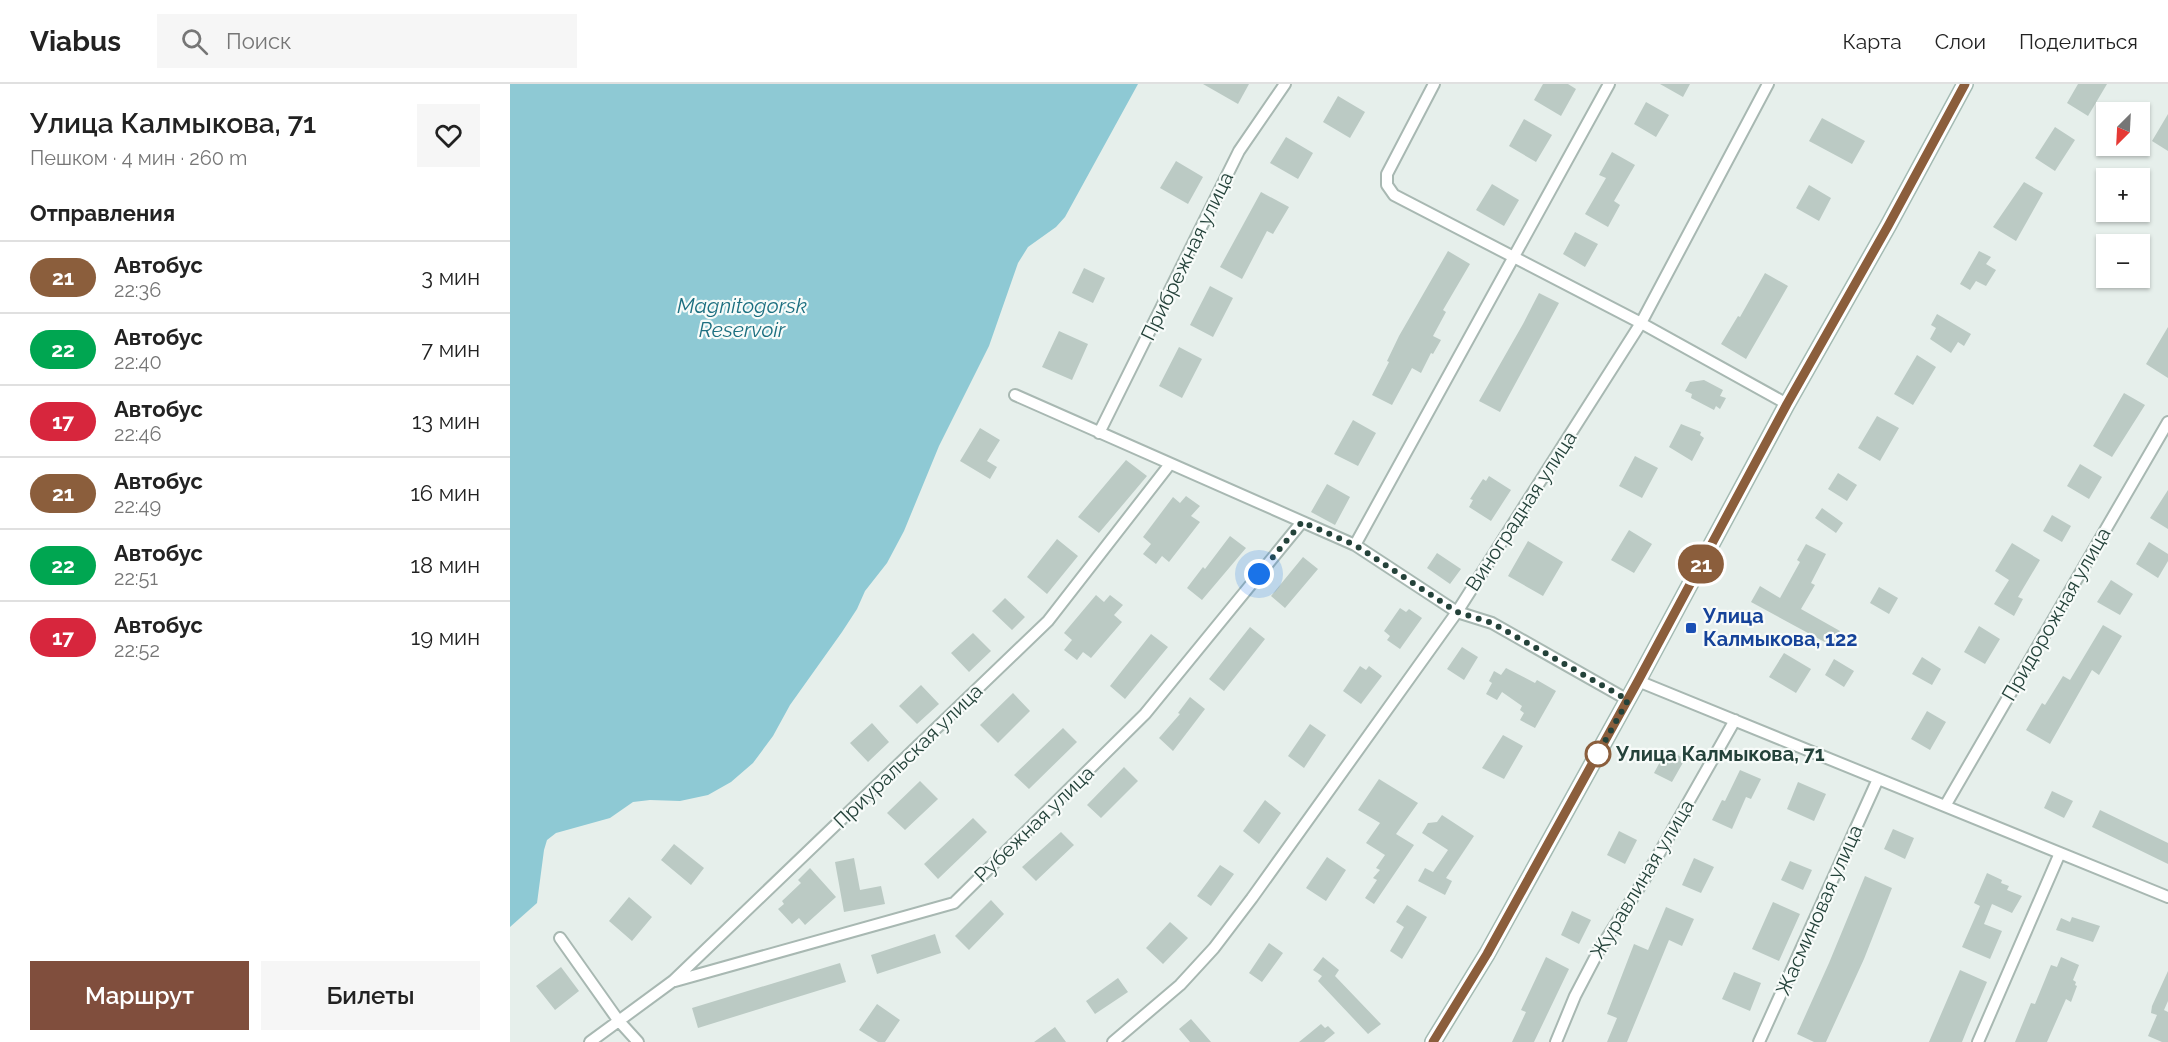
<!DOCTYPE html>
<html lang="ru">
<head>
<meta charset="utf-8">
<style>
	:root { --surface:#fff; --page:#f6f6f6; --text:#222; --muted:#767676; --line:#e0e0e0; --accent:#804e3d }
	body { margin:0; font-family:Raleway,sans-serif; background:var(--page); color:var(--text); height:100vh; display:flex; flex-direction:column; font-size:22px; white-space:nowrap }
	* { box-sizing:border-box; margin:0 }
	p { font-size:20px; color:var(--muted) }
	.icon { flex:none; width:33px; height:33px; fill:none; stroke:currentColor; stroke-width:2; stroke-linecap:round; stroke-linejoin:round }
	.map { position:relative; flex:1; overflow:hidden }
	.sheet { display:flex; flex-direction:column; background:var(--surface); width:510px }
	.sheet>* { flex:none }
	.badge { padding:0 12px; border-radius:20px; font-size:21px; line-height:39px }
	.needle { width:39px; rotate:204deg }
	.tools { position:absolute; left:1586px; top:18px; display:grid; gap:12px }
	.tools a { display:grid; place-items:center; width:54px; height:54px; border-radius:0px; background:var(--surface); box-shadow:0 2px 4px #0004; font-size:30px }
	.you { position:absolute; width:30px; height:30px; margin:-15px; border:4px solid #fff; border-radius:50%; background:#1a73e8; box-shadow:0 0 0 9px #1a73e833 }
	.map>.badge { position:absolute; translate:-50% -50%; box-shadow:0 0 0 3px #fff }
	h2 { padding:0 30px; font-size:22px; line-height:54px }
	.round { display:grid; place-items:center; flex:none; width:63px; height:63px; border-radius:0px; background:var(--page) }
	.summary { display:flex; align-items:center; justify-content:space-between; height:102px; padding:0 30px }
	h1 { font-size:28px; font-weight:600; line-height:45px }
	.primary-button { display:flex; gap:12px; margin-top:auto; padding:12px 30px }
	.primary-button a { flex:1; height:69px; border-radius:0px; background:var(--accent); color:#fff; font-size:24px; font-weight:600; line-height:69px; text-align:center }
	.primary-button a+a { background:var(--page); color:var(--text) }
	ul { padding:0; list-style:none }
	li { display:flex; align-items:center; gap:18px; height:72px; padding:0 30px; border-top:2px solid var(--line) }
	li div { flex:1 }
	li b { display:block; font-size:22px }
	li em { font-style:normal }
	li .badge { min-width:66px; font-weight:700; text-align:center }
	header { display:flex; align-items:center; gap:36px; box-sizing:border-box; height:84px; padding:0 30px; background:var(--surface); border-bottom:2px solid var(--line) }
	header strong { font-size:28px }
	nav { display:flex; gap:33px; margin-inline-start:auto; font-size:21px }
	.search { width:420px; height:54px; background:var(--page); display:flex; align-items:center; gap:15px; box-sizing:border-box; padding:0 21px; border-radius:0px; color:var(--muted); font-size:22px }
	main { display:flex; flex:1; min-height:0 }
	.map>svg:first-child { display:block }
</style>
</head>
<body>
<header>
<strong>Viabus</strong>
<div class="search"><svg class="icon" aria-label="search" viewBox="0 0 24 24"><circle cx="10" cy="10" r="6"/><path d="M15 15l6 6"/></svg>Поиск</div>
<nav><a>Карта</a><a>Слои</a><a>Поделиться</a></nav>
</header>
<main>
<section class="sheet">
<div class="summary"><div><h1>Улица Калмыкова, 71</h1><p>Пешком · 4 мин · 260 m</p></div><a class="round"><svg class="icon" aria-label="heart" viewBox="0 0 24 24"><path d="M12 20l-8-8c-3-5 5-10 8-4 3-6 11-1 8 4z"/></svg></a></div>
<h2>Отправления</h2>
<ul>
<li><span class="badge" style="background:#8b5e3c;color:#fff">21</span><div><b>Автобус</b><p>22:36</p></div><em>3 мин</em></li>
<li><span class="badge" style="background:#00a651;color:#fff">22</span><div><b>Автобус</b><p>22:40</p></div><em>7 мин</em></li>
<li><span class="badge" style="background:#d7263d;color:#fff">17</span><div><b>Автобус</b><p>22:46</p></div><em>13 мин</em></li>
<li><span class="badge" style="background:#8b5e3c;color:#fff">21</span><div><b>Автобус</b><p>22:49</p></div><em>16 мин</em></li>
<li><span class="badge" style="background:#00a651;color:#fff">22</span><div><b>Автобус</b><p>22:51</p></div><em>18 мин</em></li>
<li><span class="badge" style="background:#d7263d;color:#fff">17</span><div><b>Автобус</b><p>22:52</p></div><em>19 мин</em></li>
</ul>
<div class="primary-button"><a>Маршрут</a><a>Билеты</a></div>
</section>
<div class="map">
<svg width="1658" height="958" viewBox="0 0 1658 958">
	<rect width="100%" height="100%" fill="#e6efeb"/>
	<path fill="#8ec9d4" d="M 0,0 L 628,0 L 555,133 L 546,143 L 518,163 L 508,179 L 479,262 L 429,362 L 394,447 L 377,479 L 355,507 L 347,525 L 332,548 L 280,621 L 263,652 L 243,679 L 221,698 L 198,711 L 170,717 L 140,716 L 123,718 L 100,734 L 46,749 L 37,756 L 34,766 L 27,819 L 0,843 Z"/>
	<path fill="#bbcac4" d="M 693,0 L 739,0 L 728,20 Z
		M 1033,0 L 1058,0 L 1066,5 L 1051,32 L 1024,16 Z
		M 1150,0 L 1180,0 L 1173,13 Z
		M 1568,0 L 1597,0 L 1578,32 L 1557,19 Z
		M 828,12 L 855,28 L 840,54 L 813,38 Z
		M 1136,18 L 1159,31 L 1146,53 L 1124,40 Z
		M 1658,30 L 1658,67 L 1642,57 Z
		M 1312,34 L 1355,57 L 1342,80 L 1299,57 Z
		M 1014,35 L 1042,51 L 1026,78 L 999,62 Z
		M 1545,43 L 1565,56 L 1545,87 L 1525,74 Z
		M 776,53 L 803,69 L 788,95 L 760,79 Z
		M 1102,68 L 1125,81 L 1104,117 L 1110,121 L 1098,143 L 1075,130 L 1096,94 L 1089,91 Z
		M 666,77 L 693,93 L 678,120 L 650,104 Z
		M 1514,98 L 1533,109 L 1506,157 L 1483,143 Z
		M 982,100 L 1009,116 L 994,142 L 966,126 Z
		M 1299,101 L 1321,114 L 1309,137 L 1286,124 Z
		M 751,108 L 779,123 L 763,150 L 757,147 L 732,195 L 710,183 Z
		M 1065,148 L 1088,160 L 1075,183 L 1053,170 Z
		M 938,167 L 960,180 L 933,226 L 936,228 L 923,252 L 931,256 L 923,270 L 921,269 L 911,289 L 902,284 L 882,321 L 862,311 L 879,278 L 877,277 L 889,252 Z
		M 1469,167 L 1481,173 L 1476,180 L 1486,186 L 1476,202 L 1466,197 L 1460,206 L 1450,200 Z
		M 574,184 L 595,194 L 583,219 L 562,209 Z
		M 1255,189 L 1278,202 L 1236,275 L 1211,260 L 1228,232 L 1230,233 Z
		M 700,202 L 723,214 L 703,253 L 680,241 Z
		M 1029,209 L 1049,219 L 990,328 L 969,317 L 1013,240 Z
		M 1427,230 L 1461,250 L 1454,262 L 1448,258 L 1441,269 L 1420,255 L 1426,244 L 1421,241 Z
		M 1658,243 L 1658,294 L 1636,280 Z
		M 549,247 L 578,260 L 562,296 L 532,283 Z
		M 669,263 L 692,275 L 672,314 L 649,302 Z
		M 1407,271 L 1426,283 L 1403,321 L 1384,310 Z
		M 1194,296 L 1213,306 L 1210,312 L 1216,314 L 1210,325 L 1206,322 L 1204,326 L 1181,314 L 1182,310 L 1175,307 L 1180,298 Z
		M 1614,309 L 1635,321 L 1602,373 L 1583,362 Z
		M 1367,332 L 1389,344 L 1370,377 L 1348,364 Z
		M 843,336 L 866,349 L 848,382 L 824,370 Z
		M 1171,340 L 1191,348 L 1190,351 L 1194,354 L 1182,377 L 1159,363 Z
		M 470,344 L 490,356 L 477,377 L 487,383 L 480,395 L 450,377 Z
		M 1125,372 L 1148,384 L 1132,414 L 1109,402 Z
		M 616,376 L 637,392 L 589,449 L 568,433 Z
		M 1570,380 L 1592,393 L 1579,415 L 1557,402 Z
		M 1328,389 L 1347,401 L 1337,417 L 1318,405 Z
		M 979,392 L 1001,406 L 981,437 L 959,423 L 963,416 L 960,415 L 973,395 L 976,397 Z
		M 817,400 L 840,413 L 825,441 L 801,428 Z
		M 1658,406 L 1658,445 L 1640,434 Z
		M 676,412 L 690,422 L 681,432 L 690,438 L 659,478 L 652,472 L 646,480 L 633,470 L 641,460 L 633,453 L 663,413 L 670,419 Z
		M 1312,424 L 1333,439 L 1326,449 L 1305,434 Z
		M 1542,431 L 1561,442 L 1552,458 L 1533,447 Z
		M 1119,446 L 1142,460 L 1124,489 L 1101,476 Z
		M 720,452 L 736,464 L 692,516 L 677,504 L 693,483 L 695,485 Z
		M 547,455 L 568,472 L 537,510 L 517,493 Z
		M 1018,457 L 1053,478 L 1033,512 L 998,492 Z
		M 1639,458 L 1658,470 L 1658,477 L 1648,494 L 1626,480 Z
		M 1502,459 L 1530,476 L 1508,513 L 1513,515 L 1504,532 L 1484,520 L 1499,496 L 1485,487 Z
		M 1296,460 L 1316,470 L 1301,499 L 1305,501 L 1291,525 L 1330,547 L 1322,562 L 1241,518 L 1250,502 L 1270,514 L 1290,478 L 1287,476 Z
		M 927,469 L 951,485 L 940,500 L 917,484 Z
		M 793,473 L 808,485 L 775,524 L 761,512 Z
		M 1601,496 L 1623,510 L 1610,531 L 1587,518 Z
		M 1369,503 L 1388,514 L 1379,530 L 1360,519 Z
		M 586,511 L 594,518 L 600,511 L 613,521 L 604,531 L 612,538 L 581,574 L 573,568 L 567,576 L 554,566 L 562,556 L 554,549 Z
		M 495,514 L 515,533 L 502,546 L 482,527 Z
		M 890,524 L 896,528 L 899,525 L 912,534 L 890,565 L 877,556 L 880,552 L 874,547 Z
		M 1593,541 L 1612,552 L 1589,591 L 1582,586 L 1540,660 L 1516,646 L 1532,619 L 1535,621 L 1553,592 L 1560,596 Z
		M 1469,542 L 1490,555 L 1475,580 L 1454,568 Z
		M 740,543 L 755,555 L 714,607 L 699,595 Z
		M 463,549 L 481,567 L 459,588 L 441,569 Z
		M 641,550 L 658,563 L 615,615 L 600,602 Z
		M 952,563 L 968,573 L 954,596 L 937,585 Z
		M 1274,569 L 1301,585 L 1286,609 L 1259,593 Z
		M 1412,573 L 1431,585 L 1422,601 L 1402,590 Z
		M 1324,575 L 1344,587 L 1334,603 L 1315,591 Z
		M 850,582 L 856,586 L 859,582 L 872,592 L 851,620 L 833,607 Z
		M 996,584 L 1025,599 L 1027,596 L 1046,607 L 1025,644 L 1010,636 L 1014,629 L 1010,626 L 1012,622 L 992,608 L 987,616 L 976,610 L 982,599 L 979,597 L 984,587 L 991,591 Z
		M 411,601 L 429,620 L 407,640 L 389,622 Z
		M 503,609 L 520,627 L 488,659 L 470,641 Z
		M 680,613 L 695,625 L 663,667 L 649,654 L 670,630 L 668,629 Z
		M 1417,627 L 1436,638 L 1420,666 L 1401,655 Z
		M 362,639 L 379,658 L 358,678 L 340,659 Z
		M 800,640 L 816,651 L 794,684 L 778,672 Z
		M 553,644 L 567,658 L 519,705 L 504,691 Z
		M 993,651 L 1013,662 L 994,695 L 972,684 Z
		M 1157,665 L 1175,675 L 1162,698 L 1144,689 Z
		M 614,683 L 628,697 L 591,734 L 577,721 Z
		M 1230,686 L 1251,695 L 1241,715 L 1236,713 L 1222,745 L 1202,736 L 1212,716 L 1215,717 Z
		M 869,695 L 908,719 L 886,750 L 904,761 L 864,820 L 855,814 L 867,796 L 863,794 L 870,786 L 866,784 L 875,771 L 856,759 L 870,739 L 848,726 Z
		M 410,697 L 428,715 L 395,746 L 377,729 Z
		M 1288,698 L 1316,710 L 1304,737 L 1277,725 Z
		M 1542,707 L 1563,717 L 1554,734 L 1534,724 Z
		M 755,716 L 771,729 L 749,760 L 733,747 Z
		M 1590,726 L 1658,759 L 1658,780 L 1582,743 Z
		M 932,731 L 964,752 L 936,794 L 942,797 L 935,811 L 908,797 L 915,784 L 923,788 L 938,766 L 912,749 L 918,739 L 927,738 Z
		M 463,734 L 477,748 L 428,795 L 414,780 Z
		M 1383,745 L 1404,754 L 1395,775 L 1374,765 Z
		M 1109,747 L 1127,756 L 1115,780 L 1097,771 Z
		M 551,748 L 564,761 L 526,797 L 512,783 Z
		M 164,760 L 194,784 L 181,801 L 151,776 Z
		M 817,773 L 836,786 L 816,817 L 796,804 Z
		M 344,774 L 350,806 L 371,802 L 375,820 L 334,828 L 325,778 Z
		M 1184,774 L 1204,783 L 1191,809 L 1172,801 Z
		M 1280,777 L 1302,786 L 1293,806 L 1271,796 Z
		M 710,781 L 724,790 L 701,822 L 687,812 Z
		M 300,784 L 326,813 L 295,841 L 289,834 L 282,840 L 268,825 L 274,820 L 272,817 L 291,799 L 288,796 Z
		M 1477,789 L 1492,796 L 1491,799 L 1499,802 L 1497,806 L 1512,812 L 1502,829 L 1482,820 L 1474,840 L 1492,847 L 1480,875 L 1452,863 L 1470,822 L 1464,819 Z
		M 1355,792 L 1382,804 L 1354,875 L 1316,958 L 1304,958 L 1287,950 L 1319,879 Z
		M 119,813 L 142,833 L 122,857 L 99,837 Z
		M 481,816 L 494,830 L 459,866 L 445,852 Z
		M 1263,818 L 1290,830 L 1269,877 L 1242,865 Z
		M 897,821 L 917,833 L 892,875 L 880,867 L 894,843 L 886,838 Z
		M 1156,823 L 1184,835 L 1172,862 L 1159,856 L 1117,958 L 1097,958 L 1107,934 L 1097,930 L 1124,860 L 1138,866 Z
		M 1062,827 L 1081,836 L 1069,860 L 1051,851 Z
		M 1562,833 L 1590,842 L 1583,858 L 1546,846 L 1551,834 L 1560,838 Z
		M 660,838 L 678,854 L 653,880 L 636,864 Z
		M 425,850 L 431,869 L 367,890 L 361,871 Z
		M 759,859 L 773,869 L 752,898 L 739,889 Z
		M 813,873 L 829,886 L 825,892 L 871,940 L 858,950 L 808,897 L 812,892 L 803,886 Z
		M 1036,873 L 1059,885 L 1024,958 L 1002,958 L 1016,928 L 1011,926 Z
		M 1551,873 L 1569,881 L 1563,896 L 1566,898 L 1565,901 L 1567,902 L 1561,918 L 1556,915 L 1537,958 L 1505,958 L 1521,919 L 1525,920 L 1541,881 L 1547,883 Z
		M 330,879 L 336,898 L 188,944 L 182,924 Z
		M 51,883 L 69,907 L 45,926 L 26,902 Z
		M 1450,886 L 1477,898 L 1458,943 L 1452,958 L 1419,958 Z
		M 1658,887 L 1658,917 L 1654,926 L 1658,928 L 1658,958 L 1652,958 L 1638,952 L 1647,931 L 1641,929 L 1642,922 Z
		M 1224,888 L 1251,899 L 1240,927 L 1212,915 Z
		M 608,894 L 618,908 L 585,930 L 576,917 Z
		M 367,920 L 390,936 L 375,958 L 368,958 L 349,946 Z
		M 681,935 L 701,958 L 680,958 L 669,945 Z
		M 811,940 L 815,944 L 818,942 L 825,949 L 814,958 L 789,958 Z
		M 545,943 L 556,958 L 524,958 Z"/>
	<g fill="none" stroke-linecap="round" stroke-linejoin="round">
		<defs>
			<path id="street" d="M 924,0 L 877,90 L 877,101 L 884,111 L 1131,239 L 1277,320
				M 505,311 L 845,461 L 947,528 L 982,539 L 1118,616
				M 589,349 L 729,67 L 775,0
				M 845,461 L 1099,0
				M 1128,597 L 1658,813
				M 1435,722 L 1658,338
				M 50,854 L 108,936 L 128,958
				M 165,897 L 444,819 L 635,630 L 792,438
				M 80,958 L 163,897 L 538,537 L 660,380
				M 603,958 L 670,901 L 704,864 L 742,814 L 947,528 L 1131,239 L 1258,0
				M 1046,958 L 1065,912 L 1088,868 L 1134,796 L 1225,636
				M 1249,958 L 1368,695
				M 1468,958 L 1550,769"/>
			<path id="secondary" d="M 923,958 L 977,870 L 1128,597 L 1277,320 L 1378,142 L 1455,0"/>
		</defs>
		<use href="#street" stroke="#a8b8b2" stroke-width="14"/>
		<use href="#secondary" stroke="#a4bbb3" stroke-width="18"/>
		<use href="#street" stroke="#fff" stroke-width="10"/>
		<use href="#secondary" stroke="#fff" stroke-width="15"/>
	</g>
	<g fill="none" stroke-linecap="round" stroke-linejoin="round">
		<defs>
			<path id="line" d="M 923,958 L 977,870 L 1128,597 L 1277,320 L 1378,142 L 1455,0"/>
		</defs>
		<use href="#line" stroke="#fff" stroke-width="14"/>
		<use href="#line" stroke="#8b5e3c" stroke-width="9"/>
		<path stroke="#24423a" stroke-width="6" stroke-dasharray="0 10.8" d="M 749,490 L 792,438 L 845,461 L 947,528 L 982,539 L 1118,616 L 1085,675 L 1088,670"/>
	</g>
	<rect fill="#1a4fb4" stroke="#f7fbf9" stroke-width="2" x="1175" y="538" width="12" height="12" rx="3"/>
	<circle fill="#fff" stroke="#8b5e3c" stroke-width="3" cx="1088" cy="670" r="12"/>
	<g text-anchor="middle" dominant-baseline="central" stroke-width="4.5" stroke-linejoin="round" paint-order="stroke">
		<g font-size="20" fill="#24423a" stroke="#f7fbf9">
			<text transform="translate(677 172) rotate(-64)">Прибрежная улица</text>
			<text transform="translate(1011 427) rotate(-57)">Виноградная улица</text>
			<text transform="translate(1546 530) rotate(-60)">Придорожная улица</text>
			<text transform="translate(398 672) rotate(-44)">Приуральская улица</text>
			<text transform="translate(524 740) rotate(-44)">Рубежная улица</text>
			<text transform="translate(1132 795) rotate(-59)">Журавлиная улица</text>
			<text transform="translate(1309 826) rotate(-66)">Жасминовая улица</text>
		</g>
		<g font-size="20" font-weight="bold" fill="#164399" stroke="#f7fbf9" text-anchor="start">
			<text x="1193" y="532">Улица<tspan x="1193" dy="23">Калмыкова, 122</tspan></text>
		</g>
		<g font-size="20" font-weight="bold" fill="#24423a" stroke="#f7fbf9" text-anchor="start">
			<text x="1106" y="670">Улица Калмыкова, 71</text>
		</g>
		<g font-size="21" font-style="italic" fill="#1c6f80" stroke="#f7fbf9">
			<text x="232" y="221">Magnitogorsk<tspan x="232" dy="24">Reservoir</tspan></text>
		</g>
	</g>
</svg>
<div class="tools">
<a><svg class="needle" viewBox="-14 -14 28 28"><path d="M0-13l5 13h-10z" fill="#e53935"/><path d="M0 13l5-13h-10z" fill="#767676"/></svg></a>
<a>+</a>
<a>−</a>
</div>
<div class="you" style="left:749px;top:490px"></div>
<b class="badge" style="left:1191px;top:480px;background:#8b5e3c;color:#fff">21</b>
</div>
</main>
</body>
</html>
